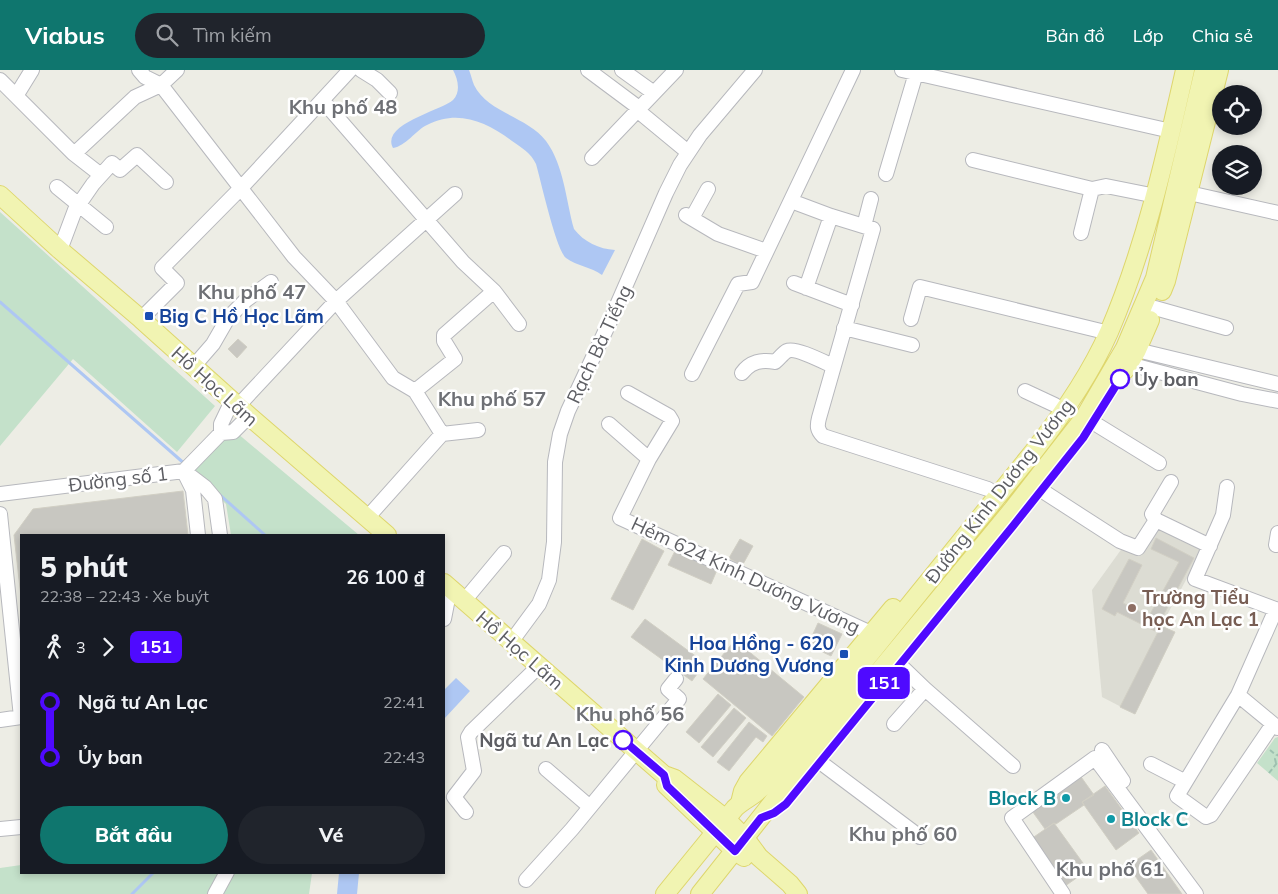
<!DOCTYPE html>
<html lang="vi">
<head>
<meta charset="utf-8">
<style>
	:root { --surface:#171b24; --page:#20242c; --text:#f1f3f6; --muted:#9ea1a6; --accent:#0f766e }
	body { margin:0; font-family:Mulish,sans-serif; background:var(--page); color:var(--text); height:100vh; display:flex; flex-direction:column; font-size:19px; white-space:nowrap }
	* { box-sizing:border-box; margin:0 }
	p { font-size:16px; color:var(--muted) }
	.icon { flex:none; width:28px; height:28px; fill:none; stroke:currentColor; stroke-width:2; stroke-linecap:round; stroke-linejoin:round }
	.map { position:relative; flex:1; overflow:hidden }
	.sheet { position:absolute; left:20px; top:464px; width:425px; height:340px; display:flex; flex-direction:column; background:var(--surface); border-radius:0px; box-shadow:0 2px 8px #0003 }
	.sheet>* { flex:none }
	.badge { padding:0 10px; border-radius:8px; font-size:18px; line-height:32px }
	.fabs { position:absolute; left:1212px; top:15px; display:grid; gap:10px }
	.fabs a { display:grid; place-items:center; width:50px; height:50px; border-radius:50%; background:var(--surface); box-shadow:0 2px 8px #0003; font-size:25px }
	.map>.badge { position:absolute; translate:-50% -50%; box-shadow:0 0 0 2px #fff }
	.legs { display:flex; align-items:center; gap:8px; height:55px; padding:0 20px; font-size:16px }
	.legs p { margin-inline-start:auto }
	.overview { display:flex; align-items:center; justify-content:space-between; height:85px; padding:0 20px }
	h1 { font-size:28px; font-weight:800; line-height:38px }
	.primary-button { display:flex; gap:10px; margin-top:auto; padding:10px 20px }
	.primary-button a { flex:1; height:58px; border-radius:30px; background:var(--accent); color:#fff; font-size:20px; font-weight:800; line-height:58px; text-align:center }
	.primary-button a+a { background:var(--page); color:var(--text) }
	ul { padding:0 20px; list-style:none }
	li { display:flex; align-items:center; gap:18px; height:55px; font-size:19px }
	li i { display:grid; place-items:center; width:8px; height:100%; margin:0 6px; background:currentColor }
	li i::after { content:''; width:12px; height:12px; margin:-6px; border:4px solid; border-radius:50%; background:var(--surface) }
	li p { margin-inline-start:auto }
	li:first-child i { background:linear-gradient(#0000 50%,currentColor 0) }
	li:last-child i { background:linear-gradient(currentColor 50%,#0000 0) }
	header { display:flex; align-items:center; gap:30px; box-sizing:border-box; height:70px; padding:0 25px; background:var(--accent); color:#fff }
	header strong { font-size:24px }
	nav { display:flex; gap:28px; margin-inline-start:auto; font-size:18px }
	.search { width:350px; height:45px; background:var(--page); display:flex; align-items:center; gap:12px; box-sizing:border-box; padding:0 18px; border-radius:28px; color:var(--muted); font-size:19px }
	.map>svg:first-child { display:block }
</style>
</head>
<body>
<header>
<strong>Viabus</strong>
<div class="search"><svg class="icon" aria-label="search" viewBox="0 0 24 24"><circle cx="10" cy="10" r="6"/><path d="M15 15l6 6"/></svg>Tìm kiếm</div>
<nav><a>Bản đồ</a><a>Lớp</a><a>Chia sẻ</a></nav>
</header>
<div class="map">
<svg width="1278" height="824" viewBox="0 0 1278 824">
	<rect width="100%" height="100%" fill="#edede5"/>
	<path fill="#dcdcd3" d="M 1159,455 L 1205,475 L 1161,556 L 1175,562 L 1135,644 L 1102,627 L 1092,520 L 1123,477 L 1139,486 Z"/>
	<path fill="#c4e1ca" d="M 0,142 L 215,336 L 177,382 L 73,289 L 0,376 Z
		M 237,363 L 359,465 L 231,465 L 226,434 L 195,406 L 195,394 L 223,365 Z
		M 1278,667 L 1278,711 L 1257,693 L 1275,668 Z
		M 21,795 L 21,802 L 312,803 L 309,824 L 0,824 L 0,798 Z"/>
	<path fill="#aec7f3" d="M 453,0 L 469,0 C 471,5 472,10 474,15 C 488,43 528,47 546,71 C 564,95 566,131 574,159 C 584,172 599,179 615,180 L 602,205 C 591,197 577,196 566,188 C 556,180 541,111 536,94 C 531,83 522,78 512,71 C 487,52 458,39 427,55 C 416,60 406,76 393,78 C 380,54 443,40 453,30 C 461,22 458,9 453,0 Z
		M 456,608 L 470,621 L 444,649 L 444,620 Z
		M 339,803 L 359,803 L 357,824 L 337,824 Z"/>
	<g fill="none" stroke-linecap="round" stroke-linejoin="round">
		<path stroke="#aec7f3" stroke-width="3" d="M 0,232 L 186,395
			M 219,424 L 265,465
			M 132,824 L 154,802"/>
	</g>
	<path fill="#c8c7c1" stroke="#d1cfc4" d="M 238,269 L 247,277 L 237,288 L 228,279 Z
		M 183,421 L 188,465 L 21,465 L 21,527 L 14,465 L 33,439 Z
		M 1156,468 L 1194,488 L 1155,561 L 1117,542 L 1115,546 L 1102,539 L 1129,489 L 1142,495 L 1123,533 L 1149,546 L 1179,492 L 1151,479 Z
		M 642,469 L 664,481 L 633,540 L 611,529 Z
		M 740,469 L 753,476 L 742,496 L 729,488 Z
		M 675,481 L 717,500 L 711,514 L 668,495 Z
		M 645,549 L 705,593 L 692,611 L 631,567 Z
		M 818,553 L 842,564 L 831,586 L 808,575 Z
		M 1161,556 L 1175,562 L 1135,644 L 1120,637 Z
		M 735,570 L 804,627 L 772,666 L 703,609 Z
		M 718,624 L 731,635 L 699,673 L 686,662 Z
		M 734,638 L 746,648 L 713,687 L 701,677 Z
		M 749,652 L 767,666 L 763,672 L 756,667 L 729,701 L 717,692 Z
		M 1079,704 L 1094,725 L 1082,732 L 1084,735 L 1056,754 L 1054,753 L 1045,759 L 1030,738 Z
		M 1105,716 L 1139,763 L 1116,780 L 1082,732 Z
		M 1054,753 L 1088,800 L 1065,816 L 1031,769 Z
		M 1151,780 L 1182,824 L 1148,824 L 1128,796 Z"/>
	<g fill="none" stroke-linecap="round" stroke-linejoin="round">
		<defs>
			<path id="minor" d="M 139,0 L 145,7 L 161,15 L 294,187 L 336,231 L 393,308 L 415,321 L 442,364
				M 361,0 L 377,10 L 390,23
				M 588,0 L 639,38
				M 622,0 L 654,23
				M 902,0 L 1171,61
				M 0,10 L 74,84
				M 16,26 L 32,0
				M 323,31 L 463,192 L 494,221 L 519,254
				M 637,40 L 683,78
				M 592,88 L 676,0
				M 973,90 L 1092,119 L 1106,116 L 1146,124
				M 886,104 L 916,3
				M 101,105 L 74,84 L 135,27 L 161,15 L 177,0
				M 57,117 L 106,157
				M 1189,123 L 1278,143
				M 791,131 L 831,146 L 873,159 L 819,348 C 817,356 817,360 823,366 L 988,419
				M 686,145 L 718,164 L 766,181
				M 692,148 L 708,119
				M 864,156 L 871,129
				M 1081,163 L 1092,119
				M 60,180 L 75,140 L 93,114 L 112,93 L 120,100 L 137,85 L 166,112
				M 794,213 L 852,235
				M 806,218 L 831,146
				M 1155,238 L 1226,258
				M 141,249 L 177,213 L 162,198 L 240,119 L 350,0
				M 911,249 L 920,217 L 1101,261
				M 844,258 L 912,275
				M 1137,280 L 1278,314
				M 1129,294 L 1242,324 L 1278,331
				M 193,297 L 213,274 L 228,248 L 246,230 L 271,212
				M 742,303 C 750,292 762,289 775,292 C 779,289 783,283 787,281 C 795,277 824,292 833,296
				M 692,304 L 738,214 L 752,212 L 853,0
				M 415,321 L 455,289 L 444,271 L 444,265 L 494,221
				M 1025,321 L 1055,335
				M 628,323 L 669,346 L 672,351 L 649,389 L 620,448 L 871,563
				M 238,336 L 336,231 L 455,124
				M 1094,353 L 1159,393
				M 609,354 L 649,389
				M 221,363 L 221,354 L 232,331
				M 184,401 L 205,417 L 215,429 L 220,465
				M 185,404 L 193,420 L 198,465
				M 1227,417 L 1223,445 L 1195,509 L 1278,540
				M 1041,420 L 1120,471 L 1138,478 L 1156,450 L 1210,476
				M 0,424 L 184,401 L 221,363 L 233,362 L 249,346
				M 0,444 L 21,647
				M 367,448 L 442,364 L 478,360
				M 1156,450 L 1152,444 L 1171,412
				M 1276,475 L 1278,463
				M 464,531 L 504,483
				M 444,549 L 450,518
				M 511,572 L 539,534 L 549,510 L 554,472 L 555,392 L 560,364 L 568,341 L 611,249 L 666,123 L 680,95 L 700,65 L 755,0
				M 899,594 L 925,619 L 1013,696
				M 1238,625 L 1278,658
				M 0,650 L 21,647
				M 894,654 L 925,619
				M 1273,654 L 1211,745 L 1206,747 L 1177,726 L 1238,625 L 1276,539
				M 1102,680 L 1123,711
				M 820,692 L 920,767
				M 1151,694 L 1184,711
				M 546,699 L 590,737
				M 466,742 L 454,727 L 474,701 L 468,667 L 471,662 L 539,596
				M 0,759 L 21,757
				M 526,810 L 572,759 L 679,629 L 668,619 L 676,609
				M 215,824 L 227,802
				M 1063,824 L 1012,748 L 1095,688 L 1196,824"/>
			<path id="major" d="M 0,125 L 60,180 L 141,249 L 249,346 L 387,465
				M 1162,221 L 1166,211 L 1219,0
				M 1125,300 L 1137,280 L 1150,250
				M 444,513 L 664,705 L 675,709 L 726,749 L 745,768 L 759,787 L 790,814 L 798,824
				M 666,715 L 735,781 L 744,787
				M 740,733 L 743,721 L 748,712 L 893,538
				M 665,824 L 735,738 C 744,729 755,726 763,716 L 1034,381 C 1063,344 1090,305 1109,262 C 1145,178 1165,89 1185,0
				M 700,824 L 811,684 L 1013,439 L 1084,348 L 1125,278 L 1155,208 L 1204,0"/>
		</defs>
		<use href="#minor" stroke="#b7b8bd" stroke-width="16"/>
		<use href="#major" stroke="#ded66c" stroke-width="20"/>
		<path stroke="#9ec1b0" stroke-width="2" stroke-dasharray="5 2.5" stroke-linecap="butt" d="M 1270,680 L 1276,685
			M 1276,693 L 1275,689 L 1278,684
			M 1269,703 L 1277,693"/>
		<use href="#minor" stroke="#fff" stroke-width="14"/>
		<use href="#major" stroke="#f1f4b2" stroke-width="18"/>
	</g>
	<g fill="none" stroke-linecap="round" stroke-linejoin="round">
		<defs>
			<path id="line-1" d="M 623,670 L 664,705 L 667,716 L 735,781 L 761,748 L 774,743 L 786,734 L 1013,456 L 1083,368 L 1120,309"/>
		</defs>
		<use href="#line-1" stroke="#fff" stroke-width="11"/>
		<use href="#line-1" stroke="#4f0aff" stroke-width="8"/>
	</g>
	<g fill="#1a4fb4" stroke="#fff" stroke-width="2">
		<rect x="144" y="241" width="10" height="10" rx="2.5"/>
		<rect x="839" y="579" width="10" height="10" rx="2.5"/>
	</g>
	<g fill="#fff" stroke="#4f0aff" stroke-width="2.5">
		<circle cx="1120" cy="309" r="9"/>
		<circle cx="623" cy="670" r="9"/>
	</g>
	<circle fill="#8d6e63" stroke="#fff" stroke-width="2" cx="1132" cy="538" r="5"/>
	<g fill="#0f9aa8" stroke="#fff" stroke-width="2">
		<circle cx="1066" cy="728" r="5"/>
		<circle cx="1111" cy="749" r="5"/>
	</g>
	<g text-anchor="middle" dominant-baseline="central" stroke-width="5" stroke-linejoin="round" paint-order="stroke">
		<g font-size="19" font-weight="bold" fill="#164399" stroke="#fff" text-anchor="start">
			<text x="159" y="246">Big C Hồ Học Lãm</text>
			<text x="834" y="573" text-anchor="end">Hoa Hồng - 620<tspan x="834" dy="22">Kinh Dương Vương</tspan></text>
		</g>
		<g font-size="19" fill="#5d5e63" stroke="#fff">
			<text transform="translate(599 274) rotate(-65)">Rạch Bà Tiếng</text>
			<text transform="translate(215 316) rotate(42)">Hồ Học Lãm</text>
			<text transform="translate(118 409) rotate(-7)">Đường số 1</text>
			<text transform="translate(999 421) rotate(-52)">Đường Kinh Dương Vương</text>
			<text transform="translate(746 505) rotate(25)">Hẻm 624 Kinh Dương Vương</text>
			<text transform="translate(520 580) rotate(41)">Hồ Học Lãm</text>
		</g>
		<g font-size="19" font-weight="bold" fill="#5d5e63" stroke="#fff" text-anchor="start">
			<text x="1134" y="309">Ủy ban</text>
			<text x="609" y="670" text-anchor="end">Ngã tư An Lạc</text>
		</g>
		<g font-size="19" font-weight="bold" fill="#785e54" stroke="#fff" text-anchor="start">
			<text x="1142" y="527">Trường Tiểu<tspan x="1142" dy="22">học An Lạc 1</tspan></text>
		</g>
		<g font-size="19" font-weight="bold" fill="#0d838f" stroke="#fff" text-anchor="end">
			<text x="1056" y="728">Block B</text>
			<text x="1121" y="749" text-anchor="start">Block C</text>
		</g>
		<g font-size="20" font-weight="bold" fill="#6e7075" stroke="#fff">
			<text x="343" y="36">Khu phố 48</text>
			<text x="252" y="221">Khu phố 47</text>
			<text x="492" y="328">Khu phố 57</text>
			<text x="630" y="643">Khu phố 56</text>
			<text x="903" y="763">Khu phố 60</text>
			<text x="1110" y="798">Khu phố 61</text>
		</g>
	</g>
</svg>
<div class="fabs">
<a><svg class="icon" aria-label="locate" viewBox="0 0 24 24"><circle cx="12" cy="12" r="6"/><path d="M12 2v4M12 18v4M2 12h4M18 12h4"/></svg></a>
<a><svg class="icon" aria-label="layers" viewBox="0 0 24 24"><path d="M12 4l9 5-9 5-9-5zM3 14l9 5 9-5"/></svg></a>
</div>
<b class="badge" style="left:884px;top:613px;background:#4f0aff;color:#fff">151</b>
<section class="sheet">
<div class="overview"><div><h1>5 phút</h1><p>22:38 – 22:43 · Xe buýt</p></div><b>26 100 ₫</b></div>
<div class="legs"><svg class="icon" aria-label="walk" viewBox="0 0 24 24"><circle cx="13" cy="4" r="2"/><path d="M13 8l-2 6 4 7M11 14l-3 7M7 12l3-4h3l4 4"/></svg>3<svg class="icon" aria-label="forward" viewBox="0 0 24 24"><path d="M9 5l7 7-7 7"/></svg><b class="badge" style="background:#4f0aff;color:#fff">151</b></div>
<ul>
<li><i style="color:#4f0aff"></i><b>Ngã tư An Lạc</b><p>22:41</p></li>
<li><i style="color:#4f0aff"></i><b>Ủy ban</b><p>22:43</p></li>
</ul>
<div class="primary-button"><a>Bắt đầu</a><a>Vé</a></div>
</section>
</div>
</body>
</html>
